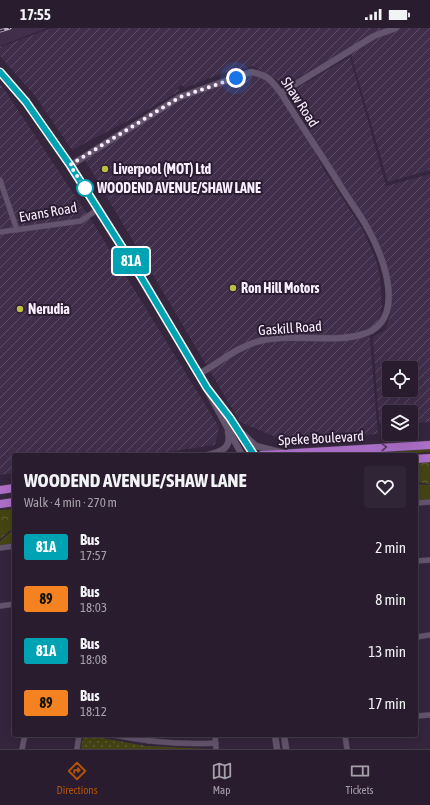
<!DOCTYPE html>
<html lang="en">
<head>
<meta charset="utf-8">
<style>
	:root { --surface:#281c2e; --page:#302536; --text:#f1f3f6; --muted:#a5a1aa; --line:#443a4a; --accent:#b45309 }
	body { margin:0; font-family:"Asap Condensed",sans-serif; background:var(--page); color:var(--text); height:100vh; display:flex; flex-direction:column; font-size:15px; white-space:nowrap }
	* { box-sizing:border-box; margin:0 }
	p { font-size:13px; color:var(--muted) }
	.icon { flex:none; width:22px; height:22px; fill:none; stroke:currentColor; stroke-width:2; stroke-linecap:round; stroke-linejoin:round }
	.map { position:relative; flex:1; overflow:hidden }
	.side { position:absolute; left:12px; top:425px; width:406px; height:284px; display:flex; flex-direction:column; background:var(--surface); border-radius:4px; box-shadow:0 4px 16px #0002,0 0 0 1px var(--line) }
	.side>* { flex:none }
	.badge { padding:0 8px; border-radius:3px; font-size:14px; line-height:26px }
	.controls { position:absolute; left:382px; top:333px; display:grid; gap:8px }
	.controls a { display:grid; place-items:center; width:36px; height:36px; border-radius:4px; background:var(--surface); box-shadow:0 4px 16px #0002,0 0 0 1px var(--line); font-size:20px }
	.you { position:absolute; width:20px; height:20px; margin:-10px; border:3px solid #fff; border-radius:50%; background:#1a73e8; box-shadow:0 0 0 6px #1a73e833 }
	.map>.badge { position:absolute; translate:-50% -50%; box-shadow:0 0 0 2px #fff }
	.round { display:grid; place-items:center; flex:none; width:42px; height:42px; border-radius:4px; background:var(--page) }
	.summary { display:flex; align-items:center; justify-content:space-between; height:68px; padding:0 12px }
	h1 { font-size:19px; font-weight:700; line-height:30px }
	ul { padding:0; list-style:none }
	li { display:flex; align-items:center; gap:12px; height:52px; padding:0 12px }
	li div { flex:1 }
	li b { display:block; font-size:15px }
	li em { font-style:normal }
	li .badge { min-width:44px; font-weight:700; text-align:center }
	.status { display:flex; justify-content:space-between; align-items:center; height:28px; padding:0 20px; background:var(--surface); direction:ltr }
	.status svg { height:11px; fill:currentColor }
	.tabs { display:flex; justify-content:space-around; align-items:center; height:56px; border-top:1px solid var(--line); background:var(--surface); font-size:11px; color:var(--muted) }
	.tabs a { display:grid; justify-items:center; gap:2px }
	.tabs .current { color:var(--accent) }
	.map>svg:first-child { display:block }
</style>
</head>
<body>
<div class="status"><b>17:55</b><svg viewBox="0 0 49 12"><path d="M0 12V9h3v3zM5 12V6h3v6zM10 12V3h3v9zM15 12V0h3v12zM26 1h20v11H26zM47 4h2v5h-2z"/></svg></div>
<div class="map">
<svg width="430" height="721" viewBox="0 0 430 721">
	<defs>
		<pattern id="industrial-furrows" width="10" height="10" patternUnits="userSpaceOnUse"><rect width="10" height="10" fill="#412e4b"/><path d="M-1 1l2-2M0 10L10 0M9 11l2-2" fill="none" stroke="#5d4d66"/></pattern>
		<pattern id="forest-crowns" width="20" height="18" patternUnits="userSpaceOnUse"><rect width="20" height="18" fill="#454514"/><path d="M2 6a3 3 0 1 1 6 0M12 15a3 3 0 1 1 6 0" fill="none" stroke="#616037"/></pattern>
		<pattern id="park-dots" width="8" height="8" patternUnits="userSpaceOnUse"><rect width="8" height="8" fill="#454514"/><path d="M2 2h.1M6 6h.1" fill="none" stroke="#616037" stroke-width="1.8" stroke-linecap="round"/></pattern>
	</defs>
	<rect width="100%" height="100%" fill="#35253d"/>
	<path fill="#412e4b" d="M 0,0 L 47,0 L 0,18 Z"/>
	<path fill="url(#industrial-furrows)" fill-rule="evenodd" d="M 52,0 L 430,0 L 430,142 L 388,154 L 349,20 L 285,57 L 253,38 L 220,46 L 185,60 L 182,57 L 178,59 L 179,63 L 139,87 L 72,122 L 36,69 L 0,28 L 0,19 Z
		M 350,29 L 386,158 L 430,146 L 430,394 L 411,395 L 411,384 L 389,384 L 389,396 L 379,396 L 373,309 L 385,302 L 390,288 L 390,267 L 387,244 L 376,209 L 287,66 ZM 389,340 L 411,340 L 411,362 L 389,362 Z
		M 250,41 L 280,57 L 324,142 L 363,202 L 376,232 L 380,250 L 382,278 L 380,288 L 376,297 L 369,301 L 378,406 L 283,412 L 240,394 L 85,132 L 182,72 Z
		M 0,55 L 95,198 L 219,399 L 215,417 L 147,427 L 14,427 L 14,445 L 0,447 Z"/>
	<path fill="#454514" d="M 430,421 L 430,424 L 390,427 L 339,427 Z
		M 416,456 L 430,457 L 430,472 L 416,473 Z
		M 14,501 L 14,516 L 0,518 L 0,513 Z"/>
	<path fill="url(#forest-crowns)" d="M 430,433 L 430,456 L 416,454 L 416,435 Z
		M 14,481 L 14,499 L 0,511 L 0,482 Z"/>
	<path fill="url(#park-dots)" d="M 86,707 L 146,718 L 210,721 L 81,721 L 83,709 Z"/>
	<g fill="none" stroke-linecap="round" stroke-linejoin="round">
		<defs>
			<path id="minor" d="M 0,152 L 17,202
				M 0,204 L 81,193 L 98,181
				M 416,475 L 430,474
				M 0,520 L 14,518
				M 416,533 L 430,532
				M 0,578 L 14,576
				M 416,609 L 430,607
				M 416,688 L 430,687
				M 114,707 C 148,714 181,717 216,715
				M 148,707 L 148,713
				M 215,707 L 216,721
				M 345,707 L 347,721
				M 22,721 L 25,707
				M 77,721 L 79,707"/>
			<path id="tertiary" d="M 0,44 L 26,74 L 71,137 L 190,330 L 242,427
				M 281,65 L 374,8 L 396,0
				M 71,137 L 180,69 L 251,44 C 268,47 271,52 281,65 C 300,96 321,126 340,157 C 349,172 360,186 368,201 C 384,229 409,296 360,307 C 329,315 293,305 260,313 C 238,318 219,335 199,346
				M 216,372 L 254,427
				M 243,406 L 256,418 L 280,424
				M 208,427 C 221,424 232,420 228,404
				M 275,707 L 277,721
				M 284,707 L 286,721"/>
			<path id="trunk" d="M 262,427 L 430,417
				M 416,431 L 430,430
				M 0,462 L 14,460
				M 0,476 L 14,474"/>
		</defs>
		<use href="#minor" stroke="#514458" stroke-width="6"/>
		<use href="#tertiary" stroke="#514458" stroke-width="7"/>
		<use href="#trunk" stroke="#514458" stroke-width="9"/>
		<use href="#minor" stroke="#65546d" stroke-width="5"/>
		<use href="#tertiary" stroke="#65546d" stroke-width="6"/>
		<use href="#trunk" stroke="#ae70ca" stroke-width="8"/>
		<defs>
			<path id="rail" d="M 0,3 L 10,0"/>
		</defs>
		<use href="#rail" stroke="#c3b6c9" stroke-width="3"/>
		<use href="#rail" stroke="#2b1c32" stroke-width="1.5" stroke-dasharray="4.5" stroke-linecap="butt"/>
	</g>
	<defs><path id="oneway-chevron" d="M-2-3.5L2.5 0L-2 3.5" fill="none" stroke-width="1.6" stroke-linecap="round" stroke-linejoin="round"/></defs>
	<use stroke="#593967" href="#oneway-chevron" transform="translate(384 419) rotate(-3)"/>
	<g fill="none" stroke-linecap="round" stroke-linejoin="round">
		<defs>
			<path id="line" d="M 0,44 L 26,74 L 70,137 L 141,249 L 207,360 L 230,390 L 254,427"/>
		</defs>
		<use href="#line" stroke="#fff" stroke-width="9"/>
		<use href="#line" stroke="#00a3b4" stroke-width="6"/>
		<path stroke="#f9eefe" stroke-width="4" stroke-dasharray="0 7.2" d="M 85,160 L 70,137 L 180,69 L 236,50"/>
	</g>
	<g fill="#bebf42" stroke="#2b1c32" stroke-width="1.5">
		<circle cx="105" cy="141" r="4"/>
		<circle cx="233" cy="260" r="4"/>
		<circle cx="20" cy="281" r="4"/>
	</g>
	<circle fill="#fff" stroke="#00a3b4" stroke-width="2" cx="85" cy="160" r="8"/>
	<g text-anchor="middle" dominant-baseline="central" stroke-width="4" stroke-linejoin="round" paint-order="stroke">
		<g font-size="14" fill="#f9eefe" stroke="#2b1c32">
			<text transform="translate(300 74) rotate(57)">Shaw Road</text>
			<text transform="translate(48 184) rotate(-10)">Evans Road</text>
			<text transform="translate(290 300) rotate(-4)">Gaskill Road</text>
			<text transform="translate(321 410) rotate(-3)">Speke Boulevard</text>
		</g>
		<g font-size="14" font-weight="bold" fill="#f9eefe" stroke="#2b1c32" text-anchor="start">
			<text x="113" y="141">Liverpool (MOT) Ltd</text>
			<text x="241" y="260">Ron Hill Motors</text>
			<text x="28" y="281">Nerudia</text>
		</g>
		<g font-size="14" font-weight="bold" fill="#f9eefe" stroke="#2b1c32" text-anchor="start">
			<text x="97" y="160">WOODEND AVENUE/SHAW LANE</text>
		</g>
	</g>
</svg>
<div class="controls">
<a><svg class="icon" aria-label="locate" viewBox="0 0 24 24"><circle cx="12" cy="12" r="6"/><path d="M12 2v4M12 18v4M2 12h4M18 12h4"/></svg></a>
<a><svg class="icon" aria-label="layers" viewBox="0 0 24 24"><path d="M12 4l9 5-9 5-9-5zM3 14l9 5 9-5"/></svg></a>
</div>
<div class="you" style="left:236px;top:50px"></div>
<b class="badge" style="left:131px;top:233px;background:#00a3b4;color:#fff">81A</b>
<section class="side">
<div class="summary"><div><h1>WOODEND AVENUE/SHAW LANE</h1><p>Walk · 4 min · 270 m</p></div><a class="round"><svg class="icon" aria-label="heart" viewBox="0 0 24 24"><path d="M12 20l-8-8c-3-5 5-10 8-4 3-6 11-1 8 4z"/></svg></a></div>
<ul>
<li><span class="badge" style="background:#00a3b4;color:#fff">81A</span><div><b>Bus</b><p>17:57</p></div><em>2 min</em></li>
<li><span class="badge" style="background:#f58220;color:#111">89</span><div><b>Bus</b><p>18:03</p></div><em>8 min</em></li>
<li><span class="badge" style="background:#00a3b4;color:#fff">81A</span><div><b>Bus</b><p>18:08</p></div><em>13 min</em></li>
<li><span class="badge" style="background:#f58220;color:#111">89</span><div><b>Bus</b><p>18:12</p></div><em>17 min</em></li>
</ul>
</section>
</div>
<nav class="tabs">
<a class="current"><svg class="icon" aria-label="directions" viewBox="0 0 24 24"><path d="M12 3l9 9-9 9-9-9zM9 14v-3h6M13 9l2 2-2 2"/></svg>Directions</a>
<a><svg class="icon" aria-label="map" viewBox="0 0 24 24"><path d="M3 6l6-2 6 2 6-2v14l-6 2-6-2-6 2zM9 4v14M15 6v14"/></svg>Map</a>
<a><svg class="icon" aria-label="tickets" viewBox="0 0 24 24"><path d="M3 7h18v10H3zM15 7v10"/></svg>Tickets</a>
</nav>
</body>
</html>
